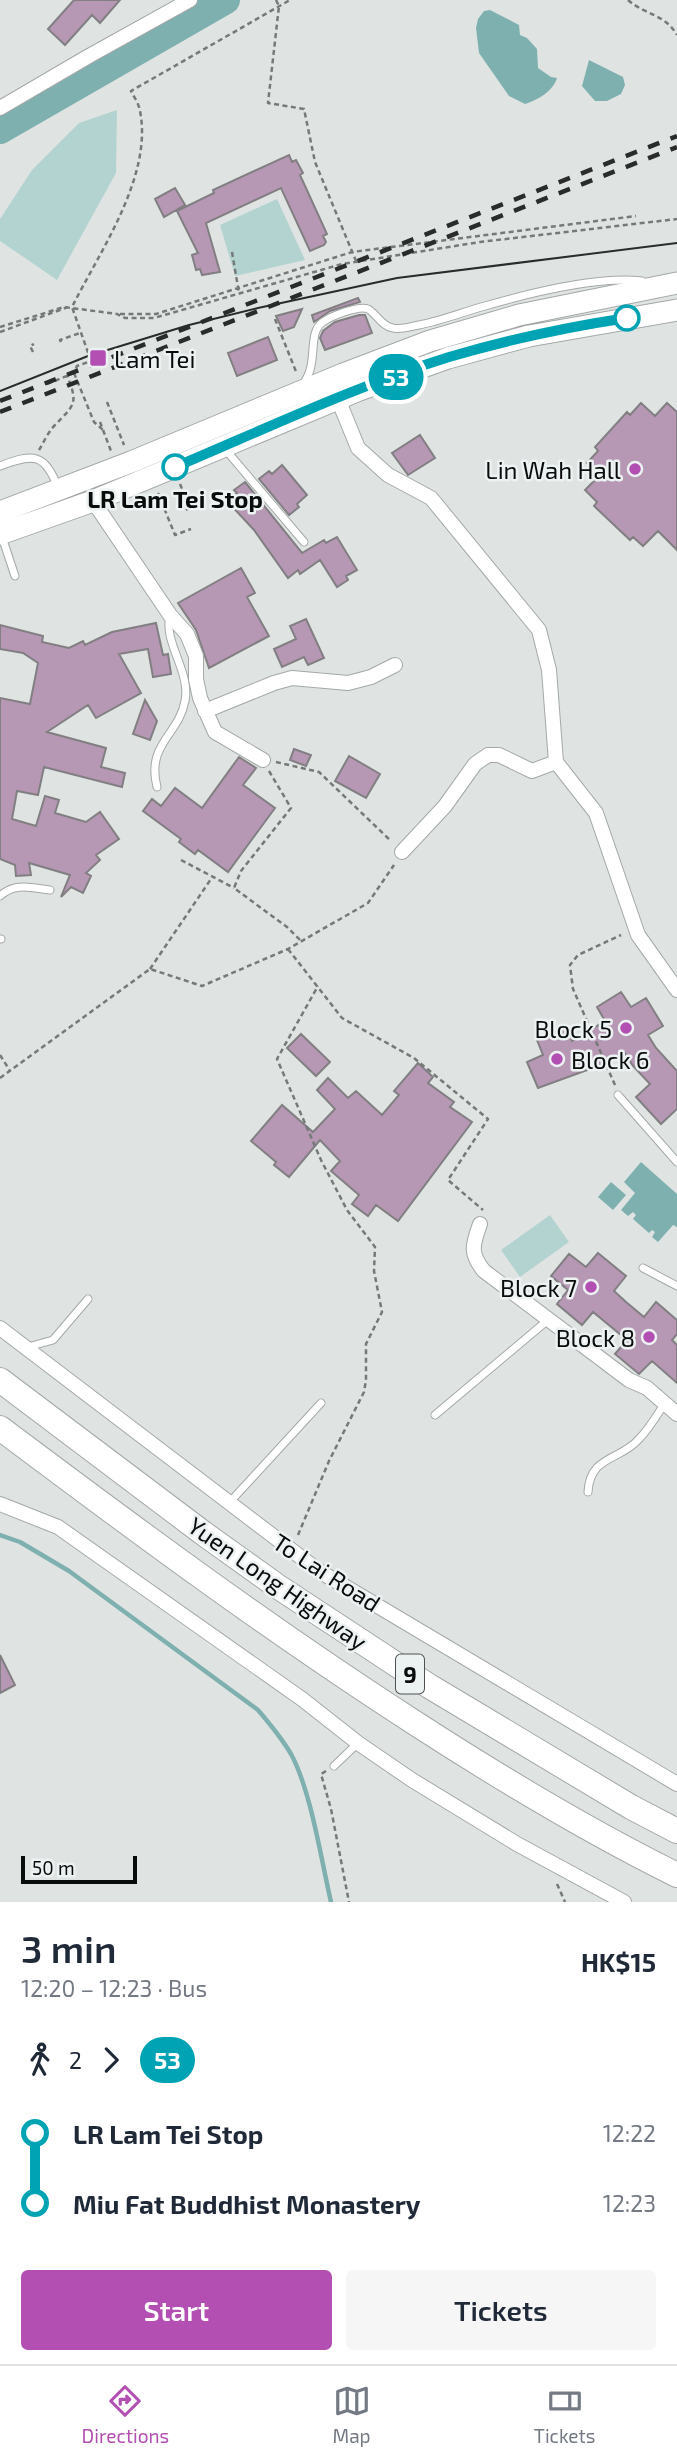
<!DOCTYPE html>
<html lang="en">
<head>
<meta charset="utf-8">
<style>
	:root { --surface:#fff; --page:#f6f6f7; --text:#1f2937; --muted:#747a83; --line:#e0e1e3; --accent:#b34eb3 }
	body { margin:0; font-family:"Exo 2",sans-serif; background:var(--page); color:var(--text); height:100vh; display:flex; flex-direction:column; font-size:26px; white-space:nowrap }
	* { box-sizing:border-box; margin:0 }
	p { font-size:23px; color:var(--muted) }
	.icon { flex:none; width:38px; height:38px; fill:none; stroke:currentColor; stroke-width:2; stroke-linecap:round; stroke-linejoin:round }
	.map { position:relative; height:1902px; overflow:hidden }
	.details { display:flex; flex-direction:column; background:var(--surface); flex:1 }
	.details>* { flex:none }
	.badge { padding:0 14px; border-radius:23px; font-size:24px; line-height:46px }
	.scale { position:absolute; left:21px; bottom:18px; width:116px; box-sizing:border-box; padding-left:7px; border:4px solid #0a0c0c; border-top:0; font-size:19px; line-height:24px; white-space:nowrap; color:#0a0c0c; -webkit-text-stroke:5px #ecf1f1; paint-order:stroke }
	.map>.badge { position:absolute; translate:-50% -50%; box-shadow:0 0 0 4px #fff }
	.legs { display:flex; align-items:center; gap:10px; height:77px; padding:0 21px; font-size:23px }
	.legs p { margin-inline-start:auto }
	.headline { display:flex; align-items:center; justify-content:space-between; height:119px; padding:0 21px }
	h1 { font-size:38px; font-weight:600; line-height:52px }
	.primary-button { display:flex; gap:14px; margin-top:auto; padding:14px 21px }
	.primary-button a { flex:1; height:80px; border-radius:7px; background:var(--accent); color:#fff; font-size:28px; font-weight:600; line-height:80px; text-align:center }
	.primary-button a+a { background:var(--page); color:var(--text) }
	ul { padding:0 21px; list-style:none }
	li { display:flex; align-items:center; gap:24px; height:70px; font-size:26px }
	li i { display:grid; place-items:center; width:10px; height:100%; margin:0 9px; background:currentColor }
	li i::after { content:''; width:18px; height:18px; margin:-9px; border:5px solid; border-radius:50%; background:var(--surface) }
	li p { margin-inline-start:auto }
	li:first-child i { background:linear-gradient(#0000 50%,currentColor 0) }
	li:last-child i { background:linear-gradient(currentColor 50%,#0000 0) }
	.tab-bar { display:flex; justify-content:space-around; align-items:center; height:98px; border-top:2px solid var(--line); background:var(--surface); font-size:19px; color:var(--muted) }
	.tab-bar a { display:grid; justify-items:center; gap:4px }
	.tab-bar .on { color:var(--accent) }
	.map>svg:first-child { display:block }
</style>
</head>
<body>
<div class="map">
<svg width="677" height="1902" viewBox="0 0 677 1902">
	<rect width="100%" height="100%" fill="#dfe4e3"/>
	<path fill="#b3d3d1" d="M 117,110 L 116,173 L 57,280 L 0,241 L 0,219 L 32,170 L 79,123 Z
		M 277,199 L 305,260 L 235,276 L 220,225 Z
		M 550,1215 L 569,1242 L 520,1277 L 501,1250 Z"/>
	<path fill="#7eb0af" d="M 490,10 L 519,25 L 520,35 L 527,38 L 537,49 L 538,68 L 551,77 L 557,78 C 553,91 538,100 525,104 L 509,96 L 479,53 L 476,28 L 478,19 L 484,11 Z
		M 589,60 L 623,77 L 625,85 L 621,94 L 607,101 L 595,101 L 582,86 Z
		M 641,1162 L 677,1194 L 677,1227 L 673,1225 L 658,1242 L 652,1237 L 655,1232 L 652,1230 L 649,1233 L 633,1219 L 636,1215 L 633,1212 L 628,1216 L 621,1210 L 635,1193 L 624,1182 Z
		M 611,1182 L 626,1195 L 613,1210 L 598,1197 Z"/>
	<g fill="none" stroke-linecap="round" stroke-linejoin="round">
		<path stroke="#7eb0af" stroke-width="4.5" d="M 0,1535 L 20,1542 L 69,1571 L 258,1710 C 270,1724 281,1737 291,1754 C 311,1791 321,1859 331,1902"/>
		<path stroke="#7eb0af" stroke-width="28" d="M 0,130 L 226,0"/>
	</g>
	<path fill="#b698b5" stroke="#827f82" stroke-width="2" d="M 74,0 L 120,0 L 100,23 L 92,15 L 65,45 L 48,29 Z
		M 289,155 L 292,162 L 296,160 L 303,173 L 300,175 L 327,234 L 323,236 L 326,242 L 324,245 L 310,251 L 281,188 L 206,223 L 220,272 L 202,275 L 200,269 L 196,270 L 192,255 L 198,253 L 177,211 L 214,193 L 213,190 Z
		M 175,188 L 185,205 L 164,217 L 155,199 Z
		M 358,298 L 360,302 L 330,311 L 314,322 L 312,315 Z
		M 302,309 L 294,327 L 283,331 L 276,316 Z
		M 359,315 L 365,315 L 372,333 L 325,350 L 320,338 L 323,331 L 335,322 Z
		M 268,337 L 277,360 L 237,376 L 228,353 Z
		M 641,403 L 655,416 L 667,403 L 677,412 L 677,550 L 658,531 L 643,546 L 633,537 L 630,540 L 594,506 L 597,502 L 585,490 L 600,475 L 587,463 L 598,451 L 595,447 L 627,412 L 630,415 Z
		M 420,435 L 435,458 L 408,475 L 392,453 Z
		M 282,465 L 307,495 L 297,504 L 299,507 L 289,515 L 259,479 L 269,471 L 272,474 Z
		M 245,482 L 302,553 L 324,540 L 326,543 L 337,537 L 357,570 L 346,576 L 348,580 L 337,587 L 320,560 L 300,574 L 298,570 L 288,578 L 254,530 L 227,501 L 237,493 L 234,490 Z
		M 241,568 L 255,593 L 247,597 L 269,636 L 209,668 L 196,630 L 178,603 Z
		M 306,619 L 324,658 L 308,665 L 304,657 L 282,667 L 274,649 L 296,639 L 290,626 Z
		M 156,623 L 163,655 L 168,654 L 171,674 L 153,677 L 148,649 L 119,654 L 141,693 L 96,718 L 88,705 L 47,732 L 106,748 L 101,767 L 125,773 L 122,787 L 44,767 L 38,795 L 17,791 L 12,819 L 36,826 L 45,796 L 59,800 L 55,813 L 86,822 L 100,812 L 119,839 L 96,855 L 100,860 L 86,873 L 91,876 L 83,893 L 71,887 L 61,897 L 70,875 L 29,863 L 31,875 L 16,876 L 15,865 L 0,859 L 0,698 L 30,704 L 38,663 L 23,653 L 0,649 L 0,625 L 43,636 L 42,642 L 69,648 L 83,641 L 85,645 L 112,632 Z
		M 145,700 L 157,721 L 150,740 L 133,734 Z
		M 294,749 L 311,755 L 306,766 L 290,760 Z
		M 349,756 L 380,774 L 366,798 L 335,781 Z
		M 239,757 L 256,768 L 243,785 L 275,808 L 228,872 L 198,850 L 195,854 L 179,842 L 181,839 L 143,811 L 152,799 L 161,806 L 175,788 L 202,808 Z
		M 621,992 L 631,1007 L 646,998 L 663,1026 L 648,1035 L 656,1048 L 677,1071 L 677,1109 L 661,1124 L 636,1097 L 650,1084 L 633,1066 L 624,1052 L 609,1062 L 538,1088 L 527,1062 L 543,1055 L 537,1040 L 566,1027 L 572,1041 L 605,1021 L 597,1007 Z
		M 301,1034 L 330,1062 L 316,1076 L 287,1048 Z
		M 418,1063 L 433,1077 L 428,1083 L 454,1102 L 450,1107 L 472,1122 L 398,1221 L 376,1205 L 368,1216 L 352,1204 L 359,1195 L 331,1171 L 340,1161 L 320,1140 L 289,1177 L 274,1165 L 276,1162 L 251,1141 L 282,1105 L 313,1132 L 335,1109 L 317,1090 L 328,1078 L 348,1098 L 356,1091 L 382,1115 L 399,1095 L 394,1091 Z
		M 598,1253 L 626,1276 L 614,1291 L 626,1302 L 644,1317 L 656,1302 L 677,1320 L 677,1334 L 672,1340 L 677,1345 L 677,1383 L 652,1361 L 639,1374 L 615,1354 L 627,1340 L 593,1312 L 582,1325 L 557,1304 L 568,1290 L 551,1276 L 569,1254 L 586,1267 Z
		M 0,1655 L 15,1685 L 0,1693 Z"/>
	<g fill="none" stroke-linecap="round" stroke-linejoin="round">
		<defs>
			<path id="lane" d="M 302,385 C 320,365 306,333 323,322 C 331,316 359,305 368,309 C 377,314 381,326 393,328 C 400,330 412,326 419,325 C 441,321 463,312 485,306 C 530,293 597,276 642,281
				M 225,449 L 304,542
				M 0,466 C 33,453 45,453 58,488
				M 2,537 L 15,576
				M 157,787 C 146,744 179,735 185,701 C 191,672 163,642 170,616
				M 0,896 C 15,882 32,888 50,890
				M 0,939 L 1,939
				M 618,1095 L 677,1162
				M 643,1268 L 677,1286
				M 28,1347 L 53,1340 L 88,1299
				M 435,1415 L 548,1320
				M 588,1492 C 590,1455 620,1461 639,1439 C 649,1429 657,1415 665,1403
				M 229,1503 L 321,1403
				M 334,1766 L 358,1743"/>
			<path id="street" d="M 0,108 L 89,56 L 190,0
				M 338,399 L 358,448 L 388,475 L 431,498 L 539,630 L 549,670 L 556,762 L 596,813 L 638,935 L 677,990
				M 93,501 L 170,615 L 187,634 L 196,656 L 196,679 L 200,698 L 215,732 L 263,760
				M 205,711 L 274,683 L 292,678 L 348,683 L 371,677 L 395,665
				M 402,852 L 445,806 L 475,764 L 488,755 L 499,755 L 532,771 L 556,762
				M 480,1224 C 473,1244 469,1253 484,1271 L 629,1380 L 647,1388 L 677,1414
				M 0,1328 L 319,1571 L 677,1784
				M 0,1504 L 58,1527 L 302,1699 L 358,1743 L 412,1780 L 517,1844 L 624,1902"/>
			<path id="primary" d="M 0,512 L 131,462 L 343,374 L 430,341 L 519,315 L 677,283
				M 0,534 L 93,501 L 357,391 L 448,358 L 529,336 L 677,310"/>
			<path id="highway" d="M 0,1380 L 203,1533 L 277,1586 L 429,1686 L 631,1807 L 677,1831
				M 0,1428 C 136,1530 272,1631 415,1723 C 500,1778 586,1830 677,1875"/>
		</defs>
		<use href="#lane" stroke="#a4a8a8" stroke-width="9"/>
		<use href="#street" stroke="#a4a8a8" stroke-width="16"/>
		<use href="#primary" stroke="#a4a8a8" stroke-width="23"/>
		<use href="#highway" stroke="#a4a8a8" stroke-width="26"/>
		<path stroke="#757978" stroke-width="2.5" stroke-dasharray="5 3.5" stroke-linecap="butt" d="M 276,0 L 279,6 L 268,103 L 304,109 L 315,162 L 356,261
			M 628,0 C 645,15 665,14 677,35
			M 232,252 L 239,293
			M 120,314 L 156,314 L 352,252 L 636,216
			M 275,319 L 297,374
			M 0,327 L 64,307 L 117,314 L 125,318 L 154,318 L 342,264 L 480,242 L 677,219
			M 0,332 L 68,307
			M 61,342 L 60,340 L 80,333
			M 33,352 L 30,346 L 34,344
			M 98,366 L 91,361 L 72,307 C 100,251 153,176 140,111 C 139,104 134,97 131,91 L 290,0
			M 74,373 L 94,422 L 103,430
			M 47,384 L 74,373 L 77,366 L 91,361
			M 107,402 L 124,445
			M 100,422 L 111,451
			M 39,450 C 44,442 48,432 55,425 C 74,405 79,404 67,376
			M 180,484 L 190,508 L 186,510
			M 158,493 L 175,535 L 191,529
			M 276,762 L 319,772 L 391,841
			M 269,771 L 291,808 L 241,871 L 234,888 L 287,927 L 302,942
			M 181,860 L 234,888
			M 288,949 L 342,1018 L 414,1058 L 488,1119 L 448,1180 L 483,1210
			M 150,969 L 213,876
			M 0,1055 L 10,1071
			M 0,1078 L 150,969 L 202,986 L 288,949 L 368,903 L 394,865
			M 615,1085 L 573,989 L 570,965 L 578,955 L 621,935
			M 298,1535 L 329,1461 L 364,1392 L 366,1380 L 366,1344 L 382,1312 L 374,1271 L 375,1247 L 347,1210 L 321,1160 L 277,1059 L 318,986
			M 326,1771 L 321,1774 L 331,1809 L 349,1902
			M 557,1884 L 565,1902"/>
		<use href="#lane" stroke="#fff" stroke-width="7"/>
		<use href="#street" stroke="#fff" stroke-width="14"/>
		<use href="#primary" stroke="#fff" stroke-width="21"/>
		<use href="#highway" stroke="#fff" stroke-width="24"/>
		<path stroke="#2a2c2c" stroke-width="2" d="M 0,391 L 88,356 L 189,325 L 258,308 L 397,278 L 677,243"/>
		<path stroke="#2a2c2c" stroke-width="4.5" stroke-dasharray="12 12" stroke-linecap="butt" d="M 0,401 L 677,136
			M 0,412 L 677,147"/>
	</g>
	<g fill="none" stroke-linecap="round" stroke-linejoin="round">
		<defs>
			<path id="line-1" d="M 175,467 C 265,429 356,386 449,357 C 507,340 567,327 627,318"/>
		</defs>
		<use href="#line-1" stroke="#fff" stroke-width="16"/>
		<use href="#line-1" stroke="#00a3b4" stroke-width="10"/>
	</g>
	<g fill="#fff" stroke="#00a3b4" stroke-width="3.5">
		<circle cx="627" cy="318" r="12"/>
		<circle cx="175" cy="467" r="12"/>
	</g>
	<g fill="#b34eb3" stroke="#ecf1f1" stroke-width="2.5">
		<rect x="89" y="349" width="18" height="18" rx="3.5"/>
		<circle cx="635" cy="469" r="7"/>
		<circle cx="626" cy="1028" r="7"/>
		<circle cx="557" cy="1059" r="7"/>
		<circle cx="591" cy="1287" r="7"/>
		<circle cx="649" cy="1337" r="7"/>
	</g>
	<g text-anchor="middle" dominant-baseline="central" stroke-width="5" stroke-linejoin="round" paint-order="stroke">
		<rect fill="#ecf1f1" stroke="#4e5151" stroke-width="2" x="396" y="1654.5" width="28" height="39" rx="5"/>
		<g font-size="23" font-weight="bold" fill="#0a0c0c">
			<text x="410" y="1674">9</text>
		</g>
		<g font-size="24" fill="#0a0c0c" stroke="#ecf1f1" text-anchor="end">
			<text x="114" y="358" text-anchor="start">Lam Tei</text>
			<text x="621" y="469">Lin Wah Hall</text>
			<text x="612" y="1028">Block 5</text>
			<text x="571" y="1059" text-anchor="start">Block 6</text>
			<text x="577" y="1287">Block 7</text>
			<text x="635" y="1337">Block 8</text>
		</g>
		<g font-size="24" font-weight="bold" fill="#0a0c0c" stroke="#ecf1f1">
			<text x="175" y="498">LR Lam Tei Stop</text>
		</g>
		<g font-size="24" fill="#0a0c0c" stroke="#ecf1f1">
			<text transform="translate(327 1572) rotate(33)">To Lai Road</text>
			<text transform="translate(278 1583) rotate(35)">Yuen Long Highway</text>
		</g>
	</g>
</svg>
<div class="scale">50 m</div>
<b class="badge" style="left:396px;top:377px;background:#00a3b4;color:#fff">53</b>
</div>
<section class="details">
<div class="headline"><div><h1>3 min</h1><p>12:20 – 12:23 · Bus</p></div><b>HK$15</b></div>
<div class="legs"><svg class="icon" aria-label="walk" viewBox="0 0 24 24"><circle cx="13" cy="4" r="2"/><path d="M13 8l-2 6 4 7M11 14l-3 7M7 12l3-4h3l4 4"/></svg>2<svg class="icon" aria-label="forward" viewBox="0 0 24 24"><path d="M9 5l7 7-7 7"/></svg><b class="badge" style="background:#00a3b4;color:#fff">53</b></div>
<ul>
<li><i style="color:#00a3b4"></i><b>LR Lam Tei Stop</b><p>12:22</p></li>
<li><i style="color:#00a3b4"></i><b>Miu Fat Buddhist Monastery</b><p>12:23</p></li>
</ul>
<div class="primary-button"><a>Start</a><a>Tickets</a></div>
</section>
<nav class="tab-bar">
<a class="on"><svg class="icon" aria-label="directions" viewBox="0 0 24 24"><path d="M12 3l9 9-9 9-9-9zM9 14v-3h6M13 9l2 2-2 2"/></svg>Directions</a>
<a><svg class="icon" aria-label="map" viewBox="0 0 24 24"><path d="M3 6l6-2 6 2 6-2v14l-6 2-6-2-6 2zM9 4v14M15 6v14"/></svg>Map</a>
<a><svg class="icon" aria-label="tickets" viewBox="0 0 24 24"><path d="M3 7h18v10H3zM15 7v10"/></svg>Tickets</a>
</nav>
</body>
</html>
